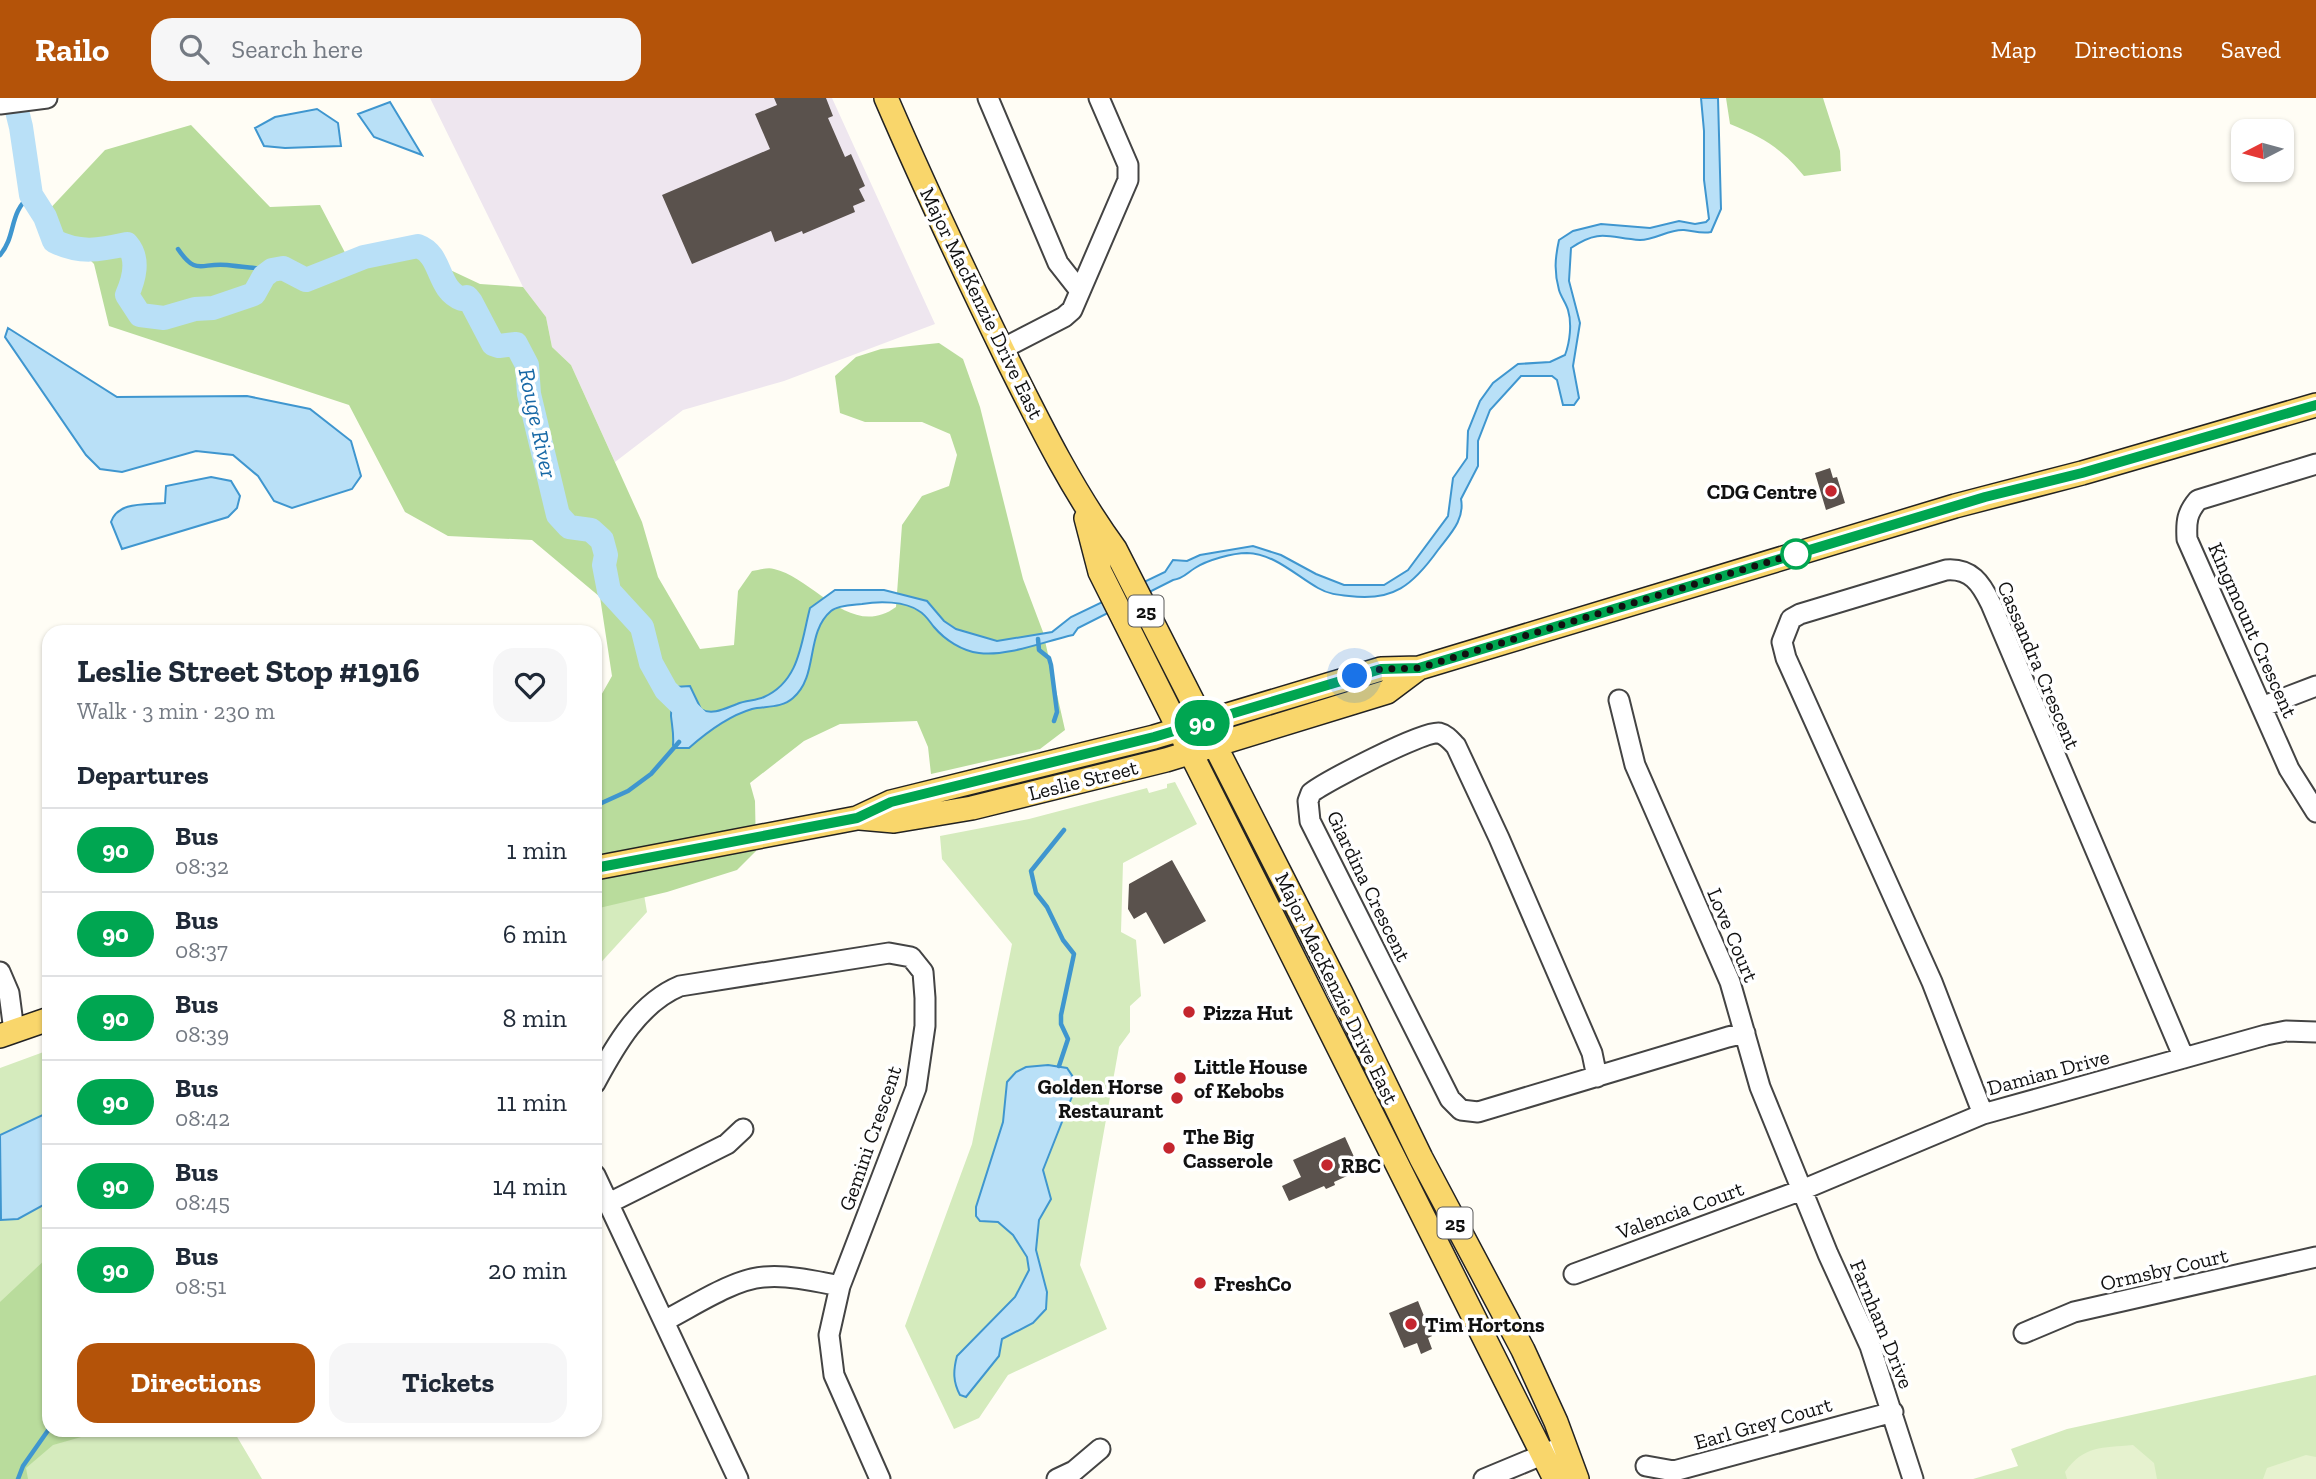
<!DOCTYPE html>
<html lang="en">
<head>
<meta charset="utf-8">
<style>
	:root { --surface:#fff; --page:#f6f6f7; --text:#1f2937; --muted:#747a83; --line:#e0e1e3; --accent:#b45309 }
	body { margin:0; font-family:"Zilla Slab",serif; background:var(--page); color:var(--text); height:100vh; display:flex; flex-direction:column; font-size:26px; white-space:nowrap }
	* { box-sizing:border-box; margin:0 }
	p { font-size:23px; color:var(--muted) }
	.icon { flex:none; width:38px; height:38px; fill:none; stroke:currentColor; stroke-width:2; stroke-linecap:round; stroke-linejoin:round }
	.map { position:relative; flex:1; overflow:hidden }
	.drawer { position:absolute; left:42px; top:527px; width:560px; height:812px; display:flex; flex-direction:column; background:var(--surface); border-radius:21px; box-shadow:0 2px 5px #0004 }
	.drawer>* { flex:none }
	.badge { padding:0 14px; border-radius:23px; font-size:24px; line-height:46px }
	.needle { width:46px; rotate:264deg }
	.fabs { position:absolute; left:2231px; top:21px; display:grid; gap:14px }
	.fabs a { display:grid; place-items:center; width:63px; height:63px; border-radius:14px; background:var(--surface); box-shadow:0 2px 5px #0004; font-size:35px }
	.you { position:absolute; width:35px; height:35px; margin:-18px; border:5px solid #fff; border-radius:50%; background:#1a73e8; box-shadow:0 0 0 10px #1a73e833 }
	.map>.badge { position:absolute; translate:-50% -50%; box-shadow:0 0 0 4px #fff }
	h2 { padding:0 35px; font-size:26px; line-height:63px }
	.round { display:grid; place-items:center; flex:none; width:74px; height:74px; border-radius:21px; background:var(--page) }
	.overview { display:flex; align-items:center; justify-content:space-between; height:119px; padding:0 35px }
	h1 { font-size:33px; font-weight:800; line-height:52px }
	.cta { display:flex; gap:14px; margin-top:auto; padding:14px 35px }
	.cta a { flex:1; height:80px; border-radius:21px; background:var(--accent); color:#fff; font-size:28px; font-weight:800; line-height:80px; text-align:center }
	.cta a+a { background:var(--page); color:var(--text) }
	ul { padding:0; list-style:none }
	li { display:flex; align-items:center; gap:21px; height:84px; padding:0 35px; border-top:2px solid var(--line) }
	li div { flex:1 }
	li b { display:block; font-size:26px }
	li em { font-style:normal }
	li .badge { min-width:77px; font-weight:700; text-align:center }
	header { display:flex; align-items:center; gap:42px; box-sizing:border-box; height:98px; padding:0 35px; background:var(--accent); color:#fff }
	header strong { font-size:33px }
	nav { display:flex; gap:38px; margin-inline-start:auto; font-size:24px }
	.search { width:490px; height:63px; background:var(--page); display:flex; align-items:center; gap:18px; box-sizing:border-box; padding:0 24px; border-radius:21px; color:var(--muted); font-size:26px }
	.map>svg:first-child { display:block }
</style>
</head>
<body>
<header>
<strong>Railo</strong>
<div class="search"><svg class="icon" aria-label="search" viewBox="0 0 24 24"><circle cx="10" cy="10" r="6"/><path d="M15 15l6 6"/></svg>Search here</div>
<nav><a>Map</a><a>Directions</a><a>Saved</a></nav>
</header>
<div class="map">
<svg width="2316" height="1381" viewBox="0 0 2316 1381">
	<rect width="100%" height="100%" fill="#fffdf5"/>
	<path fill="#eee6ef" d="M 430,0 L 832,0 L 935,226 L 784,283 L 683,312 L 615,364 L 571,267 L 552,249 L 546,219 L 523,189 Z"/>
	<path fill="#d5ebbd" d="M 1175,684 L 1197,726 L 1123,765 L 1121,834 L 1136,842 L 1141,898 L 1130,908 L 1130,934 L 1119,949 L 1080,1167 L 1107,1231 L 1008,1277 L 979,1320 L 954,1331 L 905,1228 L 972,1046 L 1012,846 L 942,761 L 940,738 L 1029,721 L 1147,690 L 1149,695 L 1167,690 L 1167,686 Z
		M 642,785 L 647,814 L 595,871 L 595,792 Z
		M 49,952 L 49,1332 L 233,1332 L 262,1381 L 0,1381 L 0,970 Z
		M 2316,1277 L 2316,1381 L 1973,1381 L 2018,1368 L 2011,1351 L 2067,1331 Z"/>
	<path fill="#b9dc9c" d="M 1726,0 L 1823,0 L 1840,53 L 1841,73 L 1804,78 C 1781,50 1764,40 1730,26 Z
		M 191,27 L 270,109 L 320,107 L 351,166 L 388,157 L 414,155 L 480,186 L 523,189 L 546,219 L 552,249 L 571,267 L 642,424 L 658,479 L 700,551 L 734,547 L 738,493 L 752,473 C 759,472 768,469 774,471 C 814,480 851,542 896,509 L 902,427 L 922,398 L 949,388 L 957,357 L 950,336 L 922,324 L 865,324 L 840,315 L 835,278 L 856,259 L 881,251 L 939,245 L 963,261 L 980,309 L 1023,481 L 1043,534 L 1065,632 L 1040,651 L 931,676 L 928,649 L 917,623 L 840,626 L 804,643 L 750,685 L 755,703 L 756,753 L 737,772 L 667,794 L 595,811 L 595,608 L 612,578 L 600,499 L 532,442 L 448,438 L 405,414 L 349,307 L 109,228 L 94,166 L 45,116 L 105,52 Z
		M 49,1158 L 49,1332 L 106,1332 L 53,1347 L 26,1370 L 28,1381 L 0,1381 L 0,1204 Z"/>
	<path fill="#e6f2cf" d="M 2133,1347 L 2154,1365 L 2157,1381 L 2067,1381 L 2065,1374 C 2084,1347 2102,1350 2133,1347 Z
		M 2306,1357 L 2316,1359 L 2316,1381 L 2263,1381 L 2267,1370 Z"/>
	<path fill="#b9e0f7" stroke="#3f96cf" stroke-width="2" d="M 1701,0 L 1718,0 L 1721,111 L 1711,134 C 1701,136 1694,133 1684,132 C 1669,131 1655,142 1640,142 C 1609,140 1600,130 1571,150 L 1569,183 L 1580,225 L 1573,268 L 1579,300 L 1574,307 L 1563,307 L 1557,282 L 1552,278 L 1521,278 L 1490,312 L 1478,343 L 1478,368 L 1461,401 C 1465,422 1450,436 1438,452 C 1413,487 1393,504 1349,498 C 1338,497 1328,496 1318,490 C 1295,477 1275,456 1247,455 C 1233,455 1207,462 1195,470 C 1187,475 1183,481 1173,482 L 1078,530 L 1073,537 C 1045,543 1007,559 979,555 C 962,553 945,542 934,529 C 929,523 926,517 919,513 C 905,503 879,503 862,506 C 853,507 838,507 831,513 C 805,535 819,578 793,600 C 782,610 766,608 752,611 C 728,618 707,634 689,650 L 676,650 L 673,647 C 674,636 672,628 671,618 C 671,609 674,600 674,589 L 690,588 L 701,611 C 712,618 726,610 737,606 C 746,602 756,603 764,599 C 800,583 801,544 810,510 L 835,492 L 884,492 L 927,503 L 944,523 L 956,531 L 997,543 L 1052,534 L 1071,519 L 1165,474 L 1173,462 L 1187,463 L 1200,457 L 1253,448 L 1281,457 L 1316,476 L 1344,487 L 1384,487 L 1408,472 L 1448,418 L 1453,380 L 1467,360 L 1468,333 L 1480,303 L 1493,285 L 1518,266 L 1550,264 L 1565,257 C 1570,244 1572,225 1568,212 C 1566,205 1561,199 1559,192 C 1554,174 1555,160 1559,142 L 1573,133 L 1601,126 L 1650,130 L 1679,123 L 1695,126 L 1706,124 L 1709,121 L 1704,82 L 1704,33 Z
		M 390,4 L 422,57 L 374,39 L 358,16 Z
		M 317,11 L 338,25 L 341,48 L 285,50 L 264,48 L 255,30 L 275,19 Z
		M 8,230 L 117,299 L 247,298 L 310,311 L 351,343 L 361,378 L 352,391 L 292,410 L 274,403 L 258,378 L 233,357 L 196,353 L 122,374 L 100,371 L 86,357 L 5,239 Z
		M 211,379 L 231,383 L 240,398 L 237,410 L 228,419 L 122,451 L 111,424 C 118,403 146,407 165,405 L 166,388 Z
		M 1048,967 L 1067,970 L 1073,979 L 1075,991 L 1043,1072 L 1051,1101 L 1039,1122 L 1036,1152 L 1047,1194 L 1046,1211 L 1033,1225 L 1002,1241 L 999,1258 L 966,1299 L 960,1297 C 953,1284 953,1273 957,1258 L 1015,1199 L 1029,1172 L 1027,1159 L 1013,1137 L 998,1124 L 980,1123 L 976,1118 L 976,1109 L 1003,1024 L 1007,984 L 1016,974 L 1026,969 Z
		M 49,1014 L 49,1104 L 18,1121 L 1,1122 L 0,1037 Z"/>
	<g fill="none" stroke-linecap="round" stroke-linejoin="round">
		<path stroke="#3f96cf" stroke-width="4.5" d="M 178,151 C 197,179 201,164 227,167 C 242,169 257,170 272,172
			M 0,157 C 17,137 8,115 31,97
			M 1038,541 L 1039,552 L 1049,560 L 1051,567 L 1057,614 L 1054,623
			M 595,708 L 628,693 L 651,676 L 679,644
			M 1059,968 L 1068,941 L 1061,926 L 1061,917 L 1074,856 L 1063,842 L 1047,809 L 1036,795 L 1031,773 L 1064,732
			M 18,1381 L 23,1368 L 49,1331"/>
		<path stroke="#b9e0f7" stroke-width="24" d="M 11,0 L 15,5 L 21,29 L 31,97 L 45,119 L 54,143 C 79,156 100,152 127,146 C 140,161 134,181 127,197 L 140,217 L 164,220 L 195,211 L 213,210 L 254,196 L 264,178 L 272,172 L 283,170 L 306,182 L 364,159 L 418,148 C 443,157 436,191 462,201 L 467,199 L 471,204 L 493,246 L 499,248 L 516,246 L 527,267 L 529,296 L 558,417 L 569,429 L 591,432 L 602,442 L 606,457 L 604,467 L 609,493 L 642,529 L 651,565 L 666,592 L 697,622"/>
	</g>
	<path fill="#5a524d" d="M 774,0 L 826,0 L 833,18 L 828,20 L 845,59 L 851,56 L 865,88 L 859,91 L 865,103 L 853,108 L 855,114 L 803,136 L 802,133 L 775,144 L 771,133 L 692,166 L 662,97 L 770,51 L 755,16 L 777,7 Z
		M 1830,370 L 1833,380 L 1837,379 L 1845,405 L 1826,412 L 1815,375 Z
		M 1172,762 L 1206,823 L 1164,846 L 1146,814 L 1134,821 L 1128,811 L 1129,786 Z
		M 1345,1039 L 1360,1072 L 1334,1084 L 1335,1087 L 1326,1091 L 1324,1088 L 1289,1103 L 1282,1088 L 1301,1079 L 1293,1062 Z
		M 1418,1203 L 1432,1238 L 1428,1240 L 1432,1251 L 1421,1256 L 1417,1245 L 1404,1250 L 1389,1215 Z"/>
	<g fill="none" stroke-linecap="round" stroke-linejoin="round">
		<defs>
			<path id="minor" d="M 988,0 L 1058,165 L 1080,193
				M 0,6 L 47,0
				M 1002,251 L 1064,219 L 1072,212 L 1128,82 L 1128,67 L 1099,0
				M 2316,366 L 2198,402 C 2187,415 2186,423 2187,441 L 2289,671 L 2316,714
				M 1619,602 L 1635,667 L 1730,884 L 1760,989 L 1828,1156 L 1870,1248 L 1913,1381
				M 2264,608 L 2316,588
				M 0,874 L 9,895 L 14,933
				M 1597,979 L 1592,955 L 1499,740 L 1456,648 C 1451,643 1447,637 1439,635 C 1424,632 1325,684 1311,695 L 1308,703 L 1310,723 L 1450,1001 L 1461,1012 L 1478,1014 L 1728,939 L 1745,935
				M 595,985 C 615,948 639,905 680,888 L 889,855 L 911,859 L 923,874 L 925,900 L 925,928 L 916,990 L 840,1188 L 829,1237 L 834,1277 L 880,1381
				M 1983,1016 L 1932,884 L 1786,560 L 1782,544 L 1791,521 L 1800,516 L 1946,472 C 1971,470 1981,485 1991,506 L 2184,960
				M 595,1077 L 738,1381
				M 609,1105 L 727,1046 L 743,1031
				M 1574,1176 L 1802,1092 L 1983,1016 L 2266,937 L 2286,933 L 2316,934
				M 664,1223 C 692,1209 733,1181 764,1179 C 790,1177 815,1183 840,1188
				M 2024,1235 L 2074,1214 L 2316,1159
				M 1646,1368 L 1674,1373 L 1893,1314
				M 1057,1381 L 1074,1373 L 1100,1351
				M 1484,1381 L 1554,1352"/>
			<path id="major" d="M 886,0 C 924,88 965,175 1007,261 C 1040,327 1072,392 1115,451 L 1341,895 L 1421,1060 L 1523,1252 L 1556,1324 L 1577,1381
				M 1086,420 L 1100,474 L 1555,1381
				M 860,720 L 894,723 L 972,710 L 1166,662 L 1387,594 L 1419,570
				M 595,770 L 857,720 L 891,704 L 1154,639 L 1381,571 L 1419,570 L 1955,408 L 2082,375 L 2316,307
				M 0,938 L 49,921"/>
		</defs>
		<use href="#minor" stroke="#444" stroke-width="23"/>
		<use href="#major" stroke="#222" stroke-width="26"/>
		<use href="#minor" stroke="#fff" stroke-width="19"/>
		<use href="#major" stroke="#f9d66b" stroke-width="23"/>
	</g>
	<g fill="none" stroke-linecap="round" stroke-linejoin="round">
		<defs>
			<path id="line" d="M 595,770 L 857,720 L 891,704 L 1154,639 L 1381,571 L 1419,570 L 1985,399 L 2082,375 L 2316,307"/>
		</defs>
		<use href="#line" stroke="#fff" stroke-width="16"/>
		<use href="#line" stroke="#00a651" stroke-width="10"/>
		<path stroke="#111" stroke-width="7" stroke-dasharray="0 12.6" d="M 1355,578 L 1381,571 L 1419,570 L 1801,454 L 1796,456"/>
	</g>
	<g fill="#c4262e" stroke="#fff" stroke-width="2.5">
		<circle cx="1831" cy="393" r="7"/>
		<circle cx="1189" cy="914" r="7"/>
		<circle cx="1180" cy="980" r="7"/>
		<circle cx="1177" cy="1000" r="7"/>
		<circle cx="1169" cy="1050" r="7"/>
		<circle cx="1327" cy="1067" r="7"/>
		<circle cx="1200" cy="1185" r="7"/>
		<circle cx="1411" cy="1226" r="7"/>
	</g>
	<circle fill="#fff" stroke="#00a651" stroke-width="3.5" cx="1796" cy="456" r="14"/>
	<g text-anchor="middle" dominant-baseline="central" stroke-width="7" stroke-linejoin="round" paint-order="stroke">
		<g fill="#fff" stroke="#585858" stroke-width="2">
			<rect x="1128.5" y="497.5" width="35" height="31" rx="5"/>
			<rect x="1437.5" y="1109.5" width="35" height="31" rx="5"/>
		</g>
		<g font-size="19" font-weight="bold" fill="#111">
			<text x="1146" y="513">25</text>
			<text x="1455" y="1125">25</text>
		</g>
		<g font-size="21" fill="#111" stroke="#fff">
			<text transform="translate(982 205) rotate(64)">Major MacKenzie Drive East</text>
			<text transform="translate(2253 532) rotate(66)">Kingmount Crescent</text>
			<text transform="translate(2039 567) rotate(67)">Cassandra Crescent</text>
			<text transform="translate(1083 682) rotate(-14)">Leslie Street</text>
			<text transform="translate(1369 788) rotate(64)">Giardina Crescent</text>
			<text transform="translate(1733 837) rotate(67)">Love Court</text>
			<text transform="translate(1337 890) rotate(64)">Major MacKenzie Drive East</text>
			<text transform="translate(2048 974) rotate(-15)">Damian Drive</text>
			<text transform="translate(870 1040) rotate(-71)">Gemini Crescent</text>
			<text transform="translate(1680 1112) rotate(-20)">Valencia Court</text>
			<text transform="translate(2164 1171) rotate(-13)">Ormsby Court</text>
			<text transform="translate(1882 1226) rotate(68)">Farnham Drive</text>
			<text transform="translate(1763 1325) rotate(-16)">Earl Grey Court</text>
		</g>
		<g font-size="21" font-weight="bold" fill="#111" stroke="#fff" text-anchor="start">
			<text x="1817" y="393" text-anchor="end">CDG Centre</text>
			<text x="1203" y="914">Pizza Hut</text>
			<text x="1194" y="968">Little House<tspan x="1194" dy="24">of Kebobs</tspan></text>
			<text x="1163" y="988" text-anchor="end">Golden Horse<tspan x="1163" dy="24">Restaurant</tspan></text>
			<text x="1183" y="1038">The Big<tspan x="1183" dy="24">Casserole</tspan></text>
			<text x="1341" y="1067">RBC</text>
			<text x="1214" y="1185">FreshCo</text>
			<text x="1425" y="1226">Tim Hortons</text>
		</g>
		<g font-size="23" font-style="italic" fill="#1768a6" stroke="#fff">
			<text transform="translate(538 325) rotate(78)">Rouge River</text>
		</g>
	</g>
</svg>
<div class="fabs">
<a><svg class="needle" viewBox="-14 -14 28 28"><path d="M0-13l5 13h-10z" fill="#e53935"/><path d="M0 13l5-13h-10z" fill="#747a83"/></svg></a>
</div>
<div class="you" style="left:1355px;top:578px"></div>
<b class="badge" style="left:1202px;top:625px;background:#00a651;color:#fff">90</b>
<section class="drawer">
<div class="overview"><div><h1>Leslie Street Stop #1916</h1><p>Walk · 3 min · 230 m</p></div><a class="round"><svg class="icon" aria-label="heart" viewBox="0 0 24 24"><path d="M12 20l-8-8c-3-5 5-10 8-4 3-6 11-1 8 4z"/></svg></a></div>
<h2>Departures</h2>
<ul>
<li><span class="badge" style="background:#00a651;color:#fff">90</span><div><b>Bus</b><p>08:32</p></div><em>1 min</em></li>
<li><span class="badge" style="background:#00a651;color:#fff">90</span><div><b>Bus</b><p>08:37</p></div><em>6 min</em></li>
<li><span class="badge" style="background:#00a651;color:#fff">90</span><div><b>Bus</b><p>08:39</p></div><em>8 min</em></li>
<li><span class="badge" style="background:#00a651;color:#fff">90</span><div><b>Bus</b><p>08:42</p></div><em>11 min</em></li>
<li><span class="badge" style="background:#00a651;color:#fff">90</span><div><b>Bus</b><p>08:45</p></div><em>14 min</em></li>
<li><span class="badge" style="background:#00a651;color:#fff">90</span><div><b>Bus</b><p>08:51</p></div><em>20 min</em></li>
</ul>
<div class="cta"><a>Directions</a><a>Tickets</a></div>
</section>
</div>
</body>
</html>
